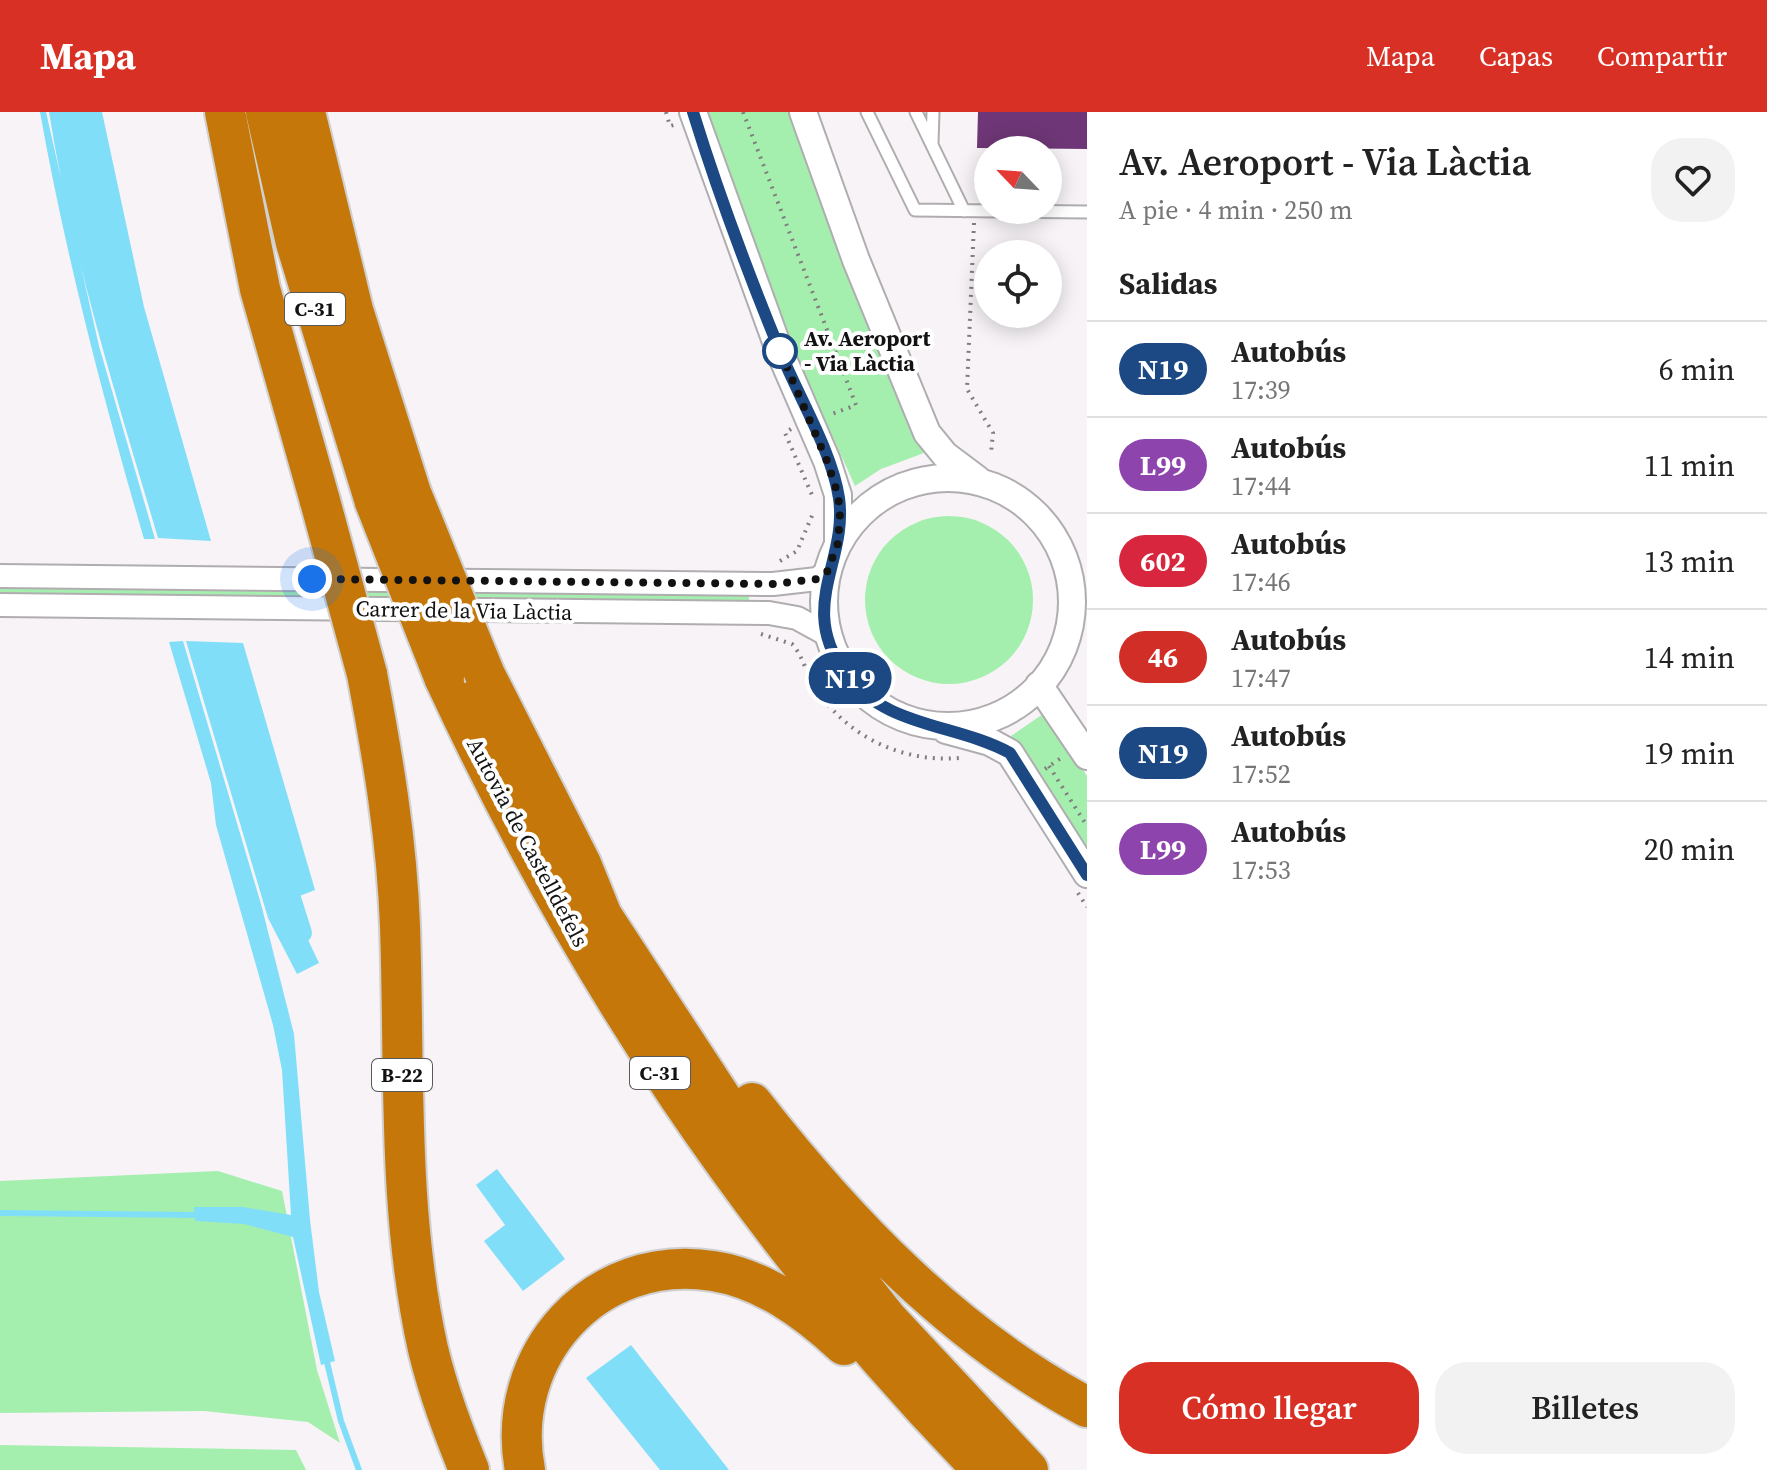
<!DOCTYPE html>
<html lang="es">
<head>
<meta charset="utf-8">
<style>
	:root { --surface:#fff; --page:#f2f2f2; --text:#222; --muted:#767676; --line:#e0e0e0; --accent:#d93025 }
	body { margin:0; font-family:"Source Serif 4",serif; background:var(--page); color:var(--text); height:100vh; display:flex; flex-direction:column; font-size:30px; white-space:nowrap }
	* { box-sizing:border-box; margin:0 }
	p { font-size:26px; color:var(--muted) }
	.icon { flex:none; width:44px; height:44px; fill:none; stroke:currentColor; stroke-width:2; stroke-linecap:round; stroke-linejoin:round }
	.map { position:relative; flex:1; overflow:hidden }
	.details { display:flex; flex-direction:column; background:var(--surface); width:680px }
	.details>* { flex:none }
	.badge { padding:0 16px; border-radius:26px; font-size:28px; line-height:52px }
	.needle { width:52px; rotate:295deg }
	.buttons { position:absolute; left:974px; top:24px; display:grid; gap:16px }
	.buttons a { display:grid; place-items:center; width:88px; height:88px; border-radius:50%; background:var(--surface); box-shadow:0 4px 20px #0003; font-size:40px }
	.you { position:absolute; width:40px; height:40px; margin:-20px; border:6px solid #fff; border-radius:50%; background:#1a73e8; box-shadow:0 0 0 12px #1a73e833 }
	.map>.badge { position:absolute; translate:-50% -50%; box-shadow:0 0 0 4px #fff }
	h2 { padding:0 32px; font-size:30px; line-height:72px }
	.round { display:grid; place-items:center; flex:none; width:84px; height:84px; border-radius:32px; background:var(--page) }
	.overview { display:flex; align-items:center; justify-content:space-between; height:136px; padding:0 32px }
	h1 { font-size:38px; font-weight:600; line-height:60px }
	.button { display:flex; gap:16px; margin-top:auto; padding:16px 32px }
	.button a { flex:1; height:92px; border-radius:32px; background:var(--accent); color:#fff; font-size:32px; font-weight:600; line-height:92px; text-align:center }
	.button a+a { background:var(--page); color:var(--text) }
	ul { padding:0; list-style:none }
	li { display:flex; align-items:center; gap:24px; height:96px; padding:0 32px; border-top:2px solid var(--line) }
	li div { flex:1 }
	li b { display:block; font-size:30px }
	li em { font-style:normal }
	li .badge { min-width:88px; font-weight:700; text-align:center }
	header { display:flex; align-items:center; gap:48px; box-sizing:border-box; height:112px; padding:0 40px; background:var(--accent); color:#fff }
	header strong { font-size:38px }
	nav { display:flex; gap:44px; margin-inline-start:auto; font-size:28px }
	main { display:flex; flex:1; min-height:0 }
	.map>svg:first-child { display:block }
</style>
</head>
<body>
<header>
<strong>Mapa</strong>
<nav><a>Mapa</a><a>Capas</a><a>Compartir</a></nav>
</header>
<main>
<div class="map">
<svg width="1087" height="1358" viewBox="0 0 1087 1358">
	<rect width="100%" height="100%" fill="#f7f3f7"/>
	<path fill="#a5efae" d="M 707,0 L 793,0 L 924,341 L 881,357 L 855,374 L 789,228 Z
		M865 488a84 84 0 1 1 168 0a84 84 0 1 1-168 0Z
		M 0,474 L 749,483 L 749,490 L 0,483 Z
		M 1046,600 L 1087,664 L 1087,744 L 1011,624 Z
		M 218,1059 L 282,1079 L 317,1258 L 340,1331 L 308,1310 L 204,1299 L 0,1301 L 0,1069 Z
		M 0,1333 L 296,1338 L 306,1358 L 0,1358 Z"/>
	<path fill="#81def9" d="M 40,0 L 46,0 L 99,234 L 155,427 L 144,427 C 103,286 66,145 40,0 Z
		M 49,0 L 102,0 L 144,195 L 211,429 L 158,426 C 117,286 72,145 49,0 Z
		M 183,529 L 261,792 L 294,922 L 310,1108 L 319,1180 L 335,1249 L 321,1253 L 293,1125 L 244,1112 L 195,1109 L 194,1095 L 243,1095 L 291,1103 L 282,958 L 273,913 L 216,713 L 211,671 L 169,530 Z
		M 186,529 L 243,531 L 315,778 L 289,788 L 319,851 L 297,862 L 268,806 Z
		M 497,1057 L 565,1147 L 523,1179 L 484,1129 L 505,1113 L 476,1073 Z
		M 631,1233 L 729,1358 L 660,1358 L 586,1266 Z"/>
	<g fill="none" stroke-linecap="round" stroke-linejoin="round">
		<path stroke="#81def9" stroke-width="6" d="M 0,1101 L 200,1103
			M 326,1246 L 341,1309 L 359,1358"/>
		<path stroke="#81def9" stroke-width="20" d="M 283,761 L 302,821"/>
	</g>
	<path fill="#6e3676" d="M 978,0 L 1087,0 L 1087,37 L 977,36 Z"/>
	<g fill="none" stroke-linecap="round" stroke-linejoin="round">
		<defs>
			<path id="service" d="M 867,0 L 915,98 L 1087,100
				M 916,0 L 964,99
				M 932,31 L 933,0"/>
			<path id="minor" d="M 0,464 L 773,472 L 817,467 L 827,460
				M 0,493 L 769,501 L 797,506 L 828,523"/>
			<path id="tertiary" d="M 693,0 L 779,238 L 827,349 L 838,383 L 838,431
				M 803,0 L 856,148 L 927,321 L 945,343 L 977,367
				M824 490a124 124 0 1 1 248 0a124 124 0 1 1-248 0Z
				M 1039,573 L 1087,644
				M 946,618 L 990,630 L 1010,641 L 1087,762"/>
			<path id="motorway" d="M 225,0 L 260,177 L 320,389
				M 266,0 L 296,131 L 375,390
				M 305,0 L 353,198 L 411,381
				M 367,562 C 383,646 397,729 400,814 C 405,956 397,1098 428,1237 C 438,1279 453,1318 469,1358
				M 485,563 L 581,752 L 602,804 L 763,1050 L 887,1207 L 1028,1358
				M 444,565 C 581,861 755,1125 983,1358
				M 752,991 C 845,1110 952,1223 1087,1295
				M 525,1358 C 503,1244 595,1140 713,1159 C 764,1167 807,1199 844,1233"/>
		</defs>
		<use href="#service" stroke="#b0adb1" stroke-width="15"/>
		<use href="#minor" stroke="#b0adb1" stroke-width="26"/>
		<use href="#tertiary" stroke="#b0adb1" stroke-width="30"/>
		<use href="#motorway" stroke="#d0d0d0" stroke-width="44"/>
		<path stroke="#807e80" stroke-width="4" stroke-dasharray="2 6" stroke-linecap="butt" d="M 666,0 L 670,14 L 677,12
			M 743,0 L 856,293 L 829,303
			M 974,111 L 967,277 L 993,321 L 991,341
			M 791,317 L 785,321 L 812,383
			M 780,449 L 797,439 L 814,399
			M 761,522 L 792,532 C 802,543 805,557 812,570 C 843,623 900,651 960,646
			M 1049,654 L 1087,714
			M 1045,657 L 1061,646
			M 1078,781 L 1087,795"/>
		<use href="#service" stroke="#fff" stroke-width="11"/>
		<use href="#minor" stroke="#fff" stroke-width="22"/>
		<use href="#tertiary" stroke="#fff" stroke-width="26"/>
		<use href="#motorway" stroke="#c57809" stroke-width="40"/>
		<defs>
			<path id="motorway-bridge" d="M 411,381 L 485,563
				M 320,389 L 367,562
				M 375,390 L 444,565"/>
		</defs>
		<use href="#motorway-bridge" stroke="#d0d0d0" stroke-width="44" stroke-linecap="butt"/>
		<use href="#motorway-bridge" stroke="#c57809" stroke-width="40"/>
	</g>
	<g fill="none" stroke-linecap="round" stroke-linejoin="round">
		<defs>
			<path id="line" d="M 693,0 C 718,81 748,161 780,239 C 798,284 832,339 839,386 C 848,450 797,494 845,561 C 885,616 955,611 1010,641 L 1087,763"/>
		</defs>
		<use href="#line" stroke="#fff" stroke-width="18"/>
		<use href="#line" stroke="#1c4883" stroke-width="12"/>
		<path stroke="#131213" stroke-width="8" stroke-dasharray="0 14.4" d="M 312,467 L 773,472 L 817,467 L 827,460 L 838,431 L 840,401 L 838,383 L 827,349 L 780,239"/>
	</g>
	<circle fill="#fff" stroke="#1c4883" stroke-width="4" cx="780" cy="239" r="16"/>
	<g text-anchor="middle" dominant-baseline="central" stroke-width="8" stroke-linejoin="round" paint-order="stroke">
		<g fill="#fff" stroke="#5a595a" stroke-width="2">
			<rect x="285" y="181" width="60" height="32" rx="6"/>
			<rect x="630" y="945" width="60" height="32" rx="6"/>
			<rect x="372" y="947" width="60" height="32" rx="6"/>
		</g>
		<g font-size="20" font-weight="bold" fill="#131213">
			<text x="315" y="197">C-31</text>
			<text x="660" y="961">C-31</text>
			<text x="402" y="963">B-22</text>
		</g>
		<g font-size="22" font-weight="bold" fill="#131213" stroke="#fff" text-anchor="start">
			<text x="804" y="226">Av. Aeroport<tspan x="804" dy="25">- Via Làctia</tspan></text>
		</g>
		<g font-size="22" fill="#131213" stroke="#fff">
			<text transform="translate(464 498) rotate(1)">Carrer de la Via Làctia</text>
			<text transform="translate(528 730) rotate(62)">Autovia de Castelldefels</text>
		</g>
	</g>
</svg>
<div class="buttons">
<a><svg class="needle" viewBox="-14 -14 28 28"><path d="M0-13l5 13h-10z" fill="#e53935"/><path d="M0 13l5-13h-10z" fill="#767676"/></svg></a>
<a><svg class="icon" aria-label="locate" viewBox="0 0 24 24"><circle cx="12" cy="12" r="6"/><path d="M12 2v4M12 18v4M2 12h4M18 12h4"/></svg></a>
</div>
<div class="you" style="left:312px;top:467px"></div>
<b class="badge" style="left:850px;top:566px;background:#1c4883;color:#fff">N19</b>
</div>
<section class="details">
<div class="overview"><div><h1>Av. Aeroport - Via Làctia</h1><p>A pie · 4 min · 250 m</p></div><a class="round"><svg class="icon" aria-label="heart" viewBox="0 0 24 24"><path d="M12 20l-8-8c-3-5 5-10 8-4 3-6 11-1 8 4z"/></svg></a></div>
<h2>Salidas</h2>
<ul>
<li><span class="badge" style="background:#1c4883;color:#fff">N19</span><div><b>Autobús</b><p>17:39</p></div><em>6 min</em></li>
<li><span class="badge" style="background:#8e44ad;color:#fff">L99</span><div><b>Autobús</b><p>17:44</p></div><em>11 min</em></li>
<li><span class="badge" style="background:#d7263d;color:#fff">602</span><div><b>Autobús</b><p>17:46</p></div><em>13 min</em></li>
<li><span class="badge" style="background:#d02e26;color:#fff">46</span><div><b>Autobús</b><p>17:47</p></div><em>14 min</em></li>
<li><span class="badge" style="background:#1c4883;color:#fff">N19</span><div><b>Autobús</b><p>17:52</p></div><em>19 min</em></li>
<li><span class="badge" style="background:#8e44ad;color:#fff">L99</span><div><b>Autobús</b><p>17:53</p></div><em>20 min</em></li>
</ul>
<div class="button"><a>Cómo llegar</a><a>Billetes</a></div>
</section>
</main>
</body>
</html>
